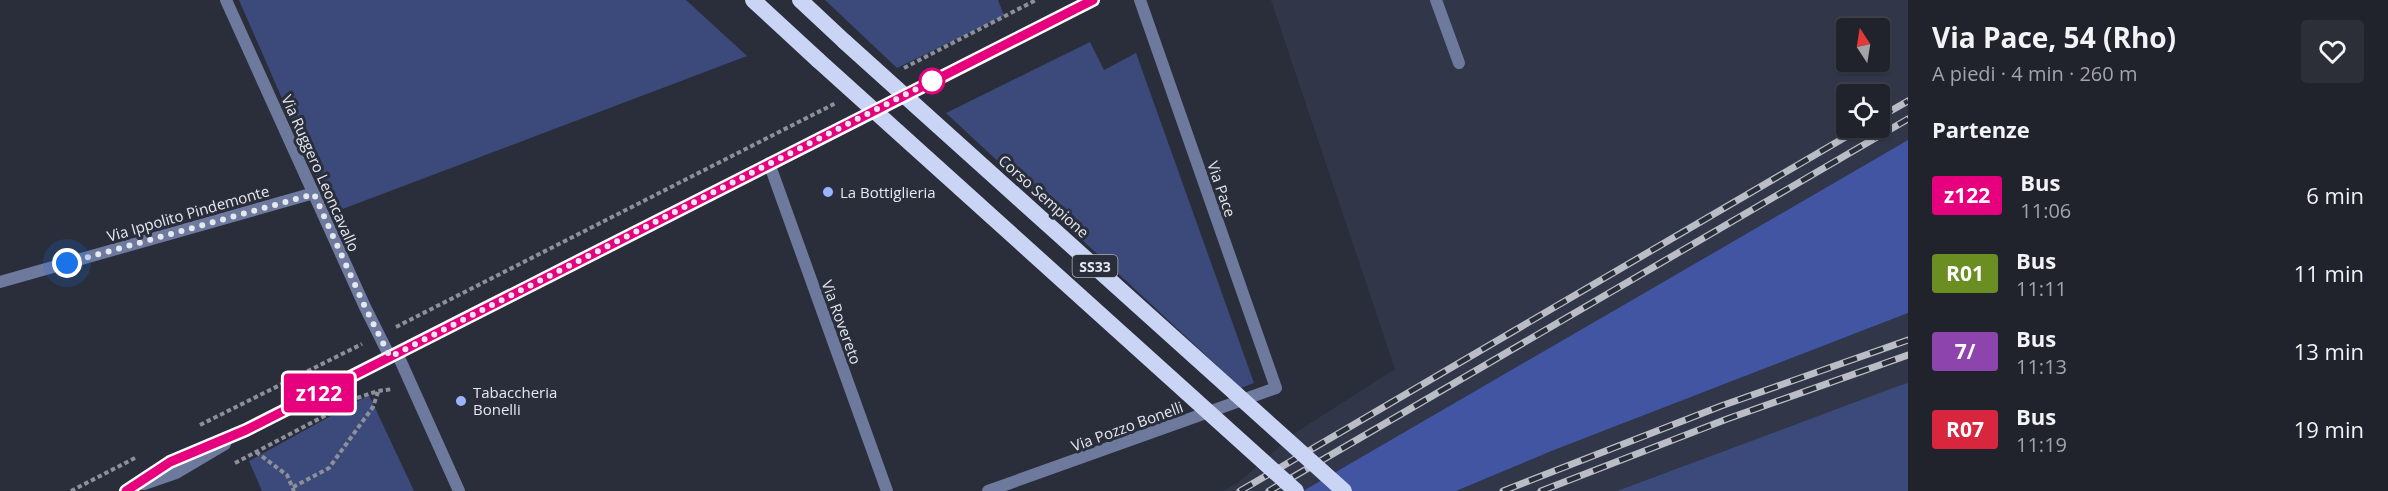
<!DOCTYPE html>
<html lang="it">
<head>
<meta charset="utf-8">
<style>
	:root { --surface:#20222c; --page:#2d2f38; --text:#f1f3f6; --muted:#a2a4a9; --line:#3d3f48 }
	body { margin:0; font-family:"Open Sans",sans-serif; background:var(--page); color:var(--text); height:100vh; display:flex; flex-direction:column; font-size:22px; white-space:nowrap }
	* { box-sizing:border-box; margin:0 }
	p { font-size:20px; color:var(--muted) }
	.icon { flex:none; width:33px; height:33px; fill:none; stroke:currentColor; stroke-width:2; stroke-linecap:round; stroke-linejoin:round }
	.map { position:relative; flex:1; overflow:hidden }
	.details { display:flex; flex-direction:column; background:var(--surface); width:480px }
	.details>* { flex:none }
	.badge { padding:0 12px; border-radius:4px; font-size:21px; line-height:39px }
	.needle { width:39px; rotate:348deg }
	.fabs { position:absolute; left:1836px; top:18px; display:grid; gap:12px }
	.fabs a { display:grid; place-items:center; width:54px; height:54px; border-radius:6px; background:var(--surface); box-shadow:0 2px 4px #0004,0 0 0 2px var(--line); font-size:30px }
	.you { position:absolute; width:30px; height:30px; margin:-15px; border:4px solid #fff; border-radius:50%; background:#1a73e8; box-shadow:0 0 0 9px #1a73e833 }
	.map>.badge { position:absolute; translate:-50% -50%; box-shadow:0 0 0 3px #fff }
	h2 { padding:0 24px; font-size:22px; line-height:54px }
	.round { display:grid; place-items:center; flex:none; width:63px; height:63px; border-radius:6px; background:var(--page) }
	.overview { display:flex; align-items:center; justify-content:space-between; height:102px; padding:0 24px }
	h1 { font-size:28px; font-weight:700; line-height:45px }
	ul { padding:0; list-style:none }
	li { display:flex; align-items:center; gap:18px; height:78px; padding:0 24px }
	li div { flex:1 }
	li b { display:block; font-size:22px }
	li em { font-style:normal }
	li .badge { min-width:66px; font-weight:700; text-align:center }
	main { display:flex; flex:1; min-height:0 }
	.map>svg:first-child { display:block }
</style>
</head>
<body>
<main>
<div class="map">
<svg width="1908" height="491" viewBox="0 0 1908 491">
	<rect width="100%" height="100%" fill="#2a2e3a"/>
	<path fill="#313748" fill-rule="evenodd" d="M 1271,0 L 1908,0 L 1908,140 L 1303,491 L 1223,491 L 1239,482 L 1295,433 L 1395,369 ZM 1846,28 L 1880,28 L 1880,62 L 1846,62 ZM 1846,94 L 1880,94 L 1880,128 L 1846,128 Z
		M 1908,313 L 1908,383 L 1617,491 L 1456,491 L 1554,450 Z"/>
	<path fill="#3b4a7a" d="M 239,0 L 686,0 L 747,56 L 332,213 Z
		M 825,0 L 998,0 L 1004,16 L 897,68 Z
		M 1090,42 L 1104,70 L 1136,53 L 1254,383 L 1241,388 L 946,113 Z
		M 1908,383 L 1908,491 L 1617,491 L 1901,385 Z
		M 369,395 L 414,491 L 262,491 L 249,461 Z"/>
	<path fill="#4155a3" d="M 1908,140 L 1908,313 L 1554,450 L 1456,491 L 1303,491 Z"/>
	<g fill="none" stroke-linecap="round" stroke-linejoin="round">
		<path stroke="#8d909a" stroke-width="4" stroke-dasharray="4.5 3" stroke-linecap="butt" d="M 904,68 L 1036,0
			M 396,327 L 836,103
			M 357,398 L 378,391 L 393,389
			M 200,425 L 362,344
			M 256,452 L 287,475 L 294,491
			M 235,463 L 351,402
			M 293,487 L 329,468 L 373,407 L 378,392
			M 71,491 L 137,457"/>
		<path stroke="#6d799d" stroke-width="12" d="M 1436,0 L 1459,63"/>
		<path stroke="#6d799d" stroke-width="12" d="M 226,0 L 365,307 L 390,357
			M 769,163 L 887,491
			M 0,282 L 314,193
			M 397,353 L 459,491
			M 988,491 L 1276,388 L 1140,0"/>
		<path stroke="#6d799d" stroke-width="12" d="M 144,484 L 176,473 L 225,444
			M 126,491 L 170,462 L 246,430 L 1093,0"/>
		<path stroke="#cad4f4" stroke-width="16" d="M 753,0 L 818,60
			M 800,0 L 845,42"/>
		<defs>
			<path id="rail" d="M 1880,117 L 1908,101
				M 1240,491 L 1861,128
				M 1269,491 L 1908,119
				M 1503,491 L 1721,406 L 1908,340
				M 1541,491 L 1727,419 L 1908,355"/>
		</defs>
		<use href="#rail" stroke="#babdc5" stroke-width="7"/>
		<use href="#rail" stroke="#2a2e3a" stroke-width="4.5" stroke-dasharray="14" stroke-linecap="butt"/>
		<path stroke="#cad4f4" stroke-width="16" d="M 845,42 L 1344,491
			M 818,60 L 1296,491"/>
	</g>
	<g fill="none" stroke-linecap="round" stroke-linejoin="round">
		<defs>
			<path id="line" d="M 126,491 L 170,462 L 246,430 L 1093,0"/>
		</defs>
		<use href="#line" stroke="#fff" stroke-width="14"/>
		<use href="#line" stroke="#e6007e" stroke-width="9"/>
		<path stroke="#e6e8f0" stroke-width="6" stroke-dasharray="0 10.8" d="M 67,263 L 314,194 L 365,307 L 390,357 L 932,81"/>
	</g>
	<circle fill="#fff" stroke="#e6007e" stroke-width="3" cx="932" cy="81" r="12"/>
	<g fill="#9cb4fd" stroke="#2a2e3a" stroke-width="2">
		<circle cx="828" cy="192" r="6"/>
		<circle cx="461" cy="401" r="6"/>
	</g>
	<g text-anchor="middle" dominant-baseline="central" stroke-width="6" stroke-linejoin="round" paint-order="stroke">
		<rect fill="#2a2e3a" stroke="#aeb0b9" stroke-width="1.5" x="1072.5" y="255" width="45" height="22" rx="4.5"/>
		<g font-size="14" font-weight="bold" fill="#e6e8f0">
			<text x="1095" y="266">SS33</text>
		</g>
		<g font-size="15" fill="#e6e8f0" stroke="#2a2e3a">
			<text transform="translate(321 173) rotate(66)">Via Ruggero Leoncavallo</text>
			<text transform="translate(1222 189) rotate(71)">Via Pace</text>
			<text transform="translate(1044 196) rotate(42)">Corso Sempione</text>
			<text transform="translate(188 213) rotate(-16)">Via Ippolito Pindemonte</text>
			<text transform="translate(842 322) rotate(70)">Via Rovereto</text>
			<text transform="translate(1127 426) rotate(-20)">Via Pozzo Bonelli</text>
		</g>
		<g font-size="15" fill="#e6e8f0" stroke="#2a2e3a" text-anchor="start">
			<text x="840" y="192">La Bottiglieria</text>
			<text x="473" y="392">Tabaccheria<tspan x="473" dy="17">Bonelli</tspan></text>
		</g>
	</g>
</svg>
<div class="fabs">
<a><svg class="needle" viewBox="-14 -14 28 28"><path d="M0-13l5 13h-10z" fill="#e53935"/><path d="M0 13l5-13h-10z" fill="#a2a4a9"/></svg></a>
<a><svg class="icon" aria-label="locate" viewBox="0 0 24 24"><circle cx="12" cy="12" r="6"/><path d="M12 2v4M12 18v4M2 12h4M18 12h4"/></svg></a>
</div>
<div class="you" style="left:67px;top:263px"></div>
<b class="badge" style="left:319px;top:393px;background:#e6007e;color:#fff">z122</b>
</div>
<section class="details">
<div class="overview"><div><h1>Via Pace, 54 (Rho)</h1><p>A piedi · 4 min · 260 m</p></div><a class="round"><svg class="icon" aria-label="heart" viewBox="0 0 24 24"><path d="M12 20l-8-8c-3-5 5-10 8-4 3-6 11-1 8 4z"/></svg></a></div>
<h2>Partenze</h2>
<ul>
<li><span class="badge" style="background:#e6007e;color:#fff">z122</span><div><b>Bus</b><p>11:06</p></div><em>6 min</em></li>
<li><span class="badge" style="background:#6b8e23;color:#fff">R01</span><div><b>Bus</b><p>11:11</p></div><em>11 min</em></li>
<li><span class="badge" style="background:#8e44ad;color:#fff">7/</span><div><b>Bus</b><p>11:13</p></div><em>13 min</em></li>
<li><span class="badge" style="background:#d7263d;color:#fff">R07</span><div><b>Bus</b><p>11:19</p></div><em>19 min</em></li>
</ul>
</section>
</main>
</body>
</html>
